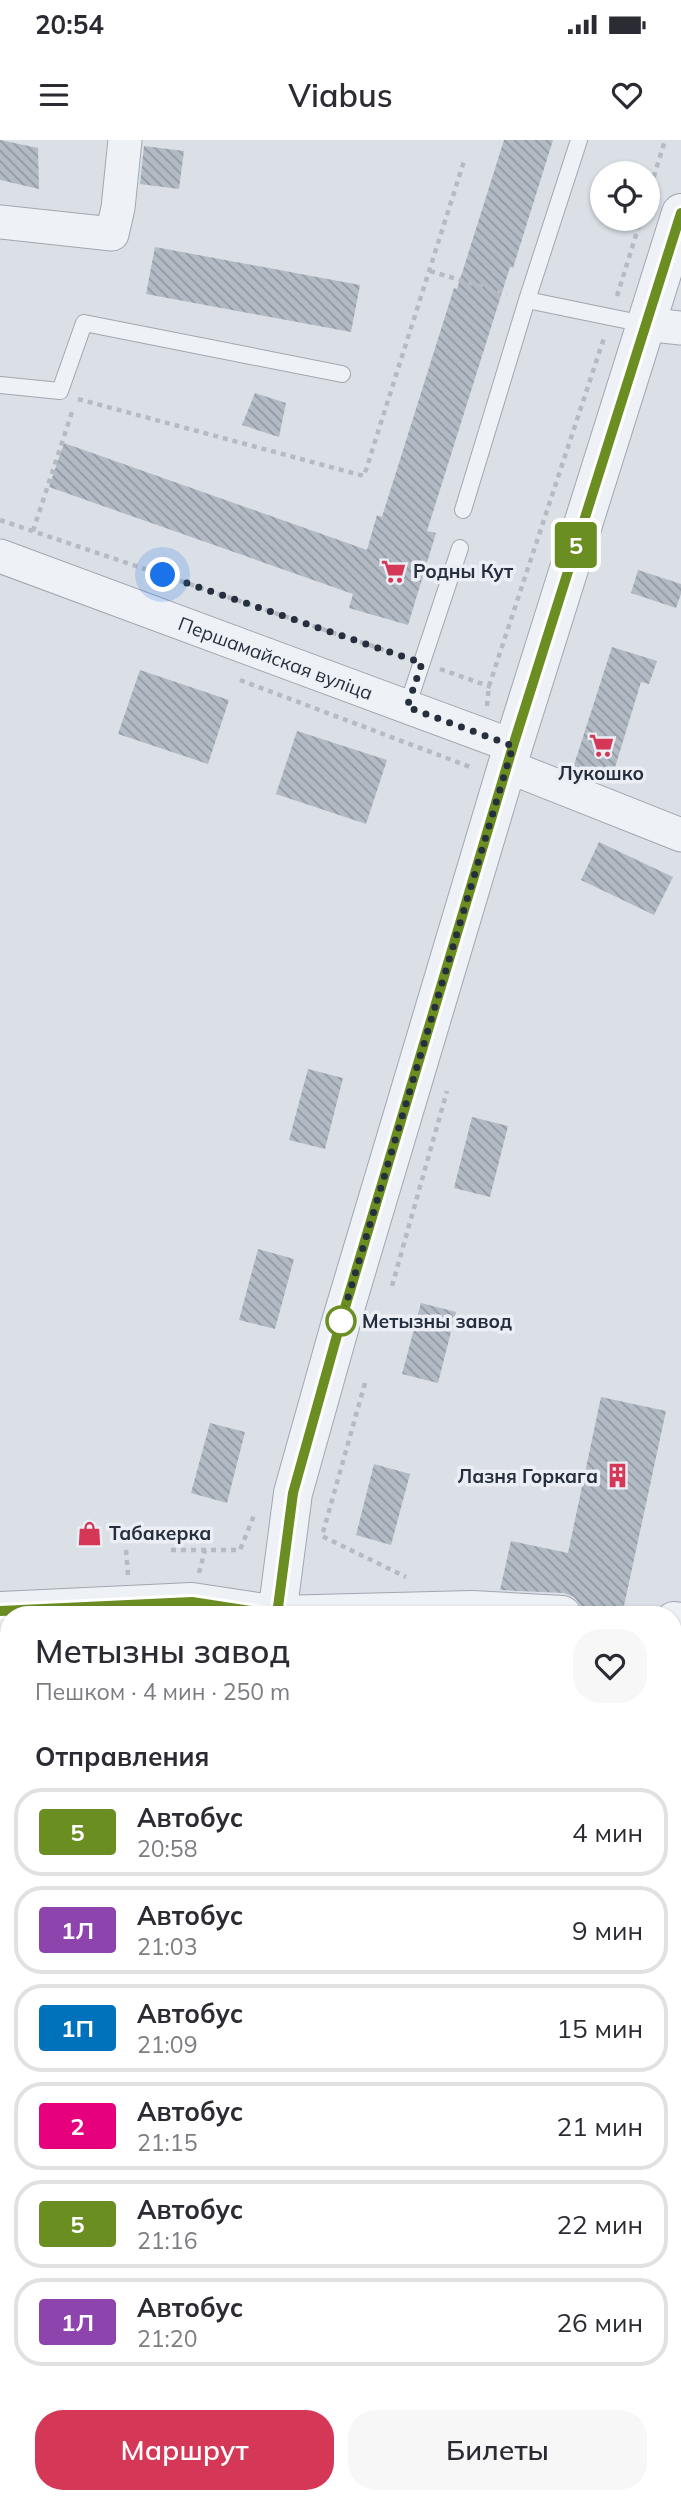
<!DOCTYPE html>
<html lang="ru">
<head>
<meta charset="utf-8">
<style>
	:root { --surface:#fff; --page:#f7f7f7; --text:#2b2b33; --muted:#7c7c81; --line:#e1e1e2; --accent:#d53756 }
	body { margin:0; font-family:Mulish,sans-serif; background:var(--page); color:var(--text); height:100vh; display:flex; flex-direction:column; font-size:26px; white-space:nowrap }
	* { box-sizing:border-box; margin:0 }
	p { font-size:23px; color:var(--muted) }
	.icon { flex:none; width:38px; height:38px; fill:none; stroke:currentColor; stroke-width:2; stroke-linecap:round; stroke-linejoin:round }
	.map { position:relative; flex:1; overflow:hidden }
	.side { position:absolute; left:0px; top:1466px; width:682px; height:898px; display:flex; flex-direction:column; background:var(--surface); border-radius:28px 28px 0 0; box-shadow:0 2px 5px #0004 }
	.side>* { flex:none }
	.badge { padding:0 14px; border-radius:5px; font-size:24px; line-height:46px }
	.controls { position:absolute; left:590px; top:21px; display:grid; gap:14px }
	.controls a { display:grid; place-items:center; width:70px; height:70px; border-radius:50%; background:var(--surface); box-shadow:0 2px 5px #0004; font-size:35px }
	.you { position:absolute; width:35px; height:35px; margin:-18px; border:5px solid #fff; border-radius:50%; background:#1a73e8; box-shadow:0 0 0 10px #1a73e833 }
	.map>.badge { position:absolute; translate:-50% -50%; box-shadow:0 0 0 4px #fff }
	h2 { padding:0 35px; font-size:26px; line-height:63px }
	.round { display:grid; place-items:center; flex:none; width:74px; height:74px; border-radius:28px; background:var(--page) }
	.summary { display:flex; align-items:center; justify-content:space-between; height:119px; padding:0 35px }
	h1 { font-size:33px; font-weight:600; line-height:52px }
	.action { display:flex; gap:14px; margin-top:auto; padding:14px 35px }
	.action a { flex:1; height:80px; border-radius:28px; background:var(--accent); color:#fff; font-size:28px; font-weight:600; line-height:80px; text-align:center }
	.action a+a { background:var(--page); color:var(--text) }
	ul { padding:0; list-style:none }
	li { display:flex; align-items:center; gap:21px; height:88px; margin:0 14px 10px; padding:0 21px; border:4px solid var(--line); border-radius:28px }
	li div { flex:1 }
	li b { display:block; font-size:26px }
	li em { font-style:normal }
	li .badge { min-width:77px; font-weight:700; text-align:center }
	.status { display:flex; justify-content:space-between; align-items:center; height:49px; padding:0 35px; background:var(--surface); direction:ltr }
	.status svg { height:19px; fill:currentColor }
	header { display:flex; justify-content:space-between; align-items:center; height:91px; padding:0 35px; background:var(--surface); font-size:32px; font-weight:600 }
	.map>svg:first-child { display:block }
</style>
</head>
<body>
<div class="status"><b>20:54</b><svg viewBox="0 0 49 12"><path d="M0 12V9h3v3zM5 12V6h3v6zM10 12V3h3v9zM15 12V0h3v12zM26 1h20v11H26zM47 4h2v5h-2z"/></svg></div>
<header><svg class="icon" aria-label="menu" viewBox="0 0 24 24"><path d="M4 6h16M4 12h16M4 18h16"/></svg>Viabus<svg class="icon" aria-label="heart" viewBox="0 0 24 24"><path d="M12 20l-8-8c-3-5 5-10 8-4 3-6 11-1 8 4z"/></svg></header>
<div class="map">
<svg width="681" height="2364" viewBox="0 0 681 2364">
	<defs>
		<pattern id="building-back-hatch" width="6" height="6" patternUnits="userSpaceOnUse" patternTransform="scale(1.75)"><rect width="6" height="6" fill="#b2bac4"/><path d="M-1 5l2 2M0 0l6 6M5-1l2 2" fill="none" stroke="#9198a1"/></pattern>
	</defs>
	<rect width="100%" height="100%" fill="#dbe0e7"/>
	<path fill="#c9d0d9" d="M 9,1511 L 9,2356 L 674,2356 L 674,1725 L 677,1724 L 678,1734 L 681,1734 L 681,2364 L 0,2364 L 0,1513 Z"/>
	<path fill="url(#building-back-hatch)" d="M 0,0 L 38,8 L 39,49 L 0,40 Z
		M 504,0 L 553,0 L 513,128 L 510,127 L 427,391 L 436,393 L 408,485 L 349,468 L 353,454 L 49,347 L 64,303 L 367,410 L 377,375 L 382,377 L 454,148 L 457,149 Z
		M 144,6 L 184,11 L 179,49 L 140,44 Z
		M 155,107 L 360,145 L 351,192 L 146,154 Z
		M 255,253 L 286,263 L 279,297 L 242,285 Z
		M 638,430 L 681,444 L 681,454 L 676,468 L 631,453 Z
		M 612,507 L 657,521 L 649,544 L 641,542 L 610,644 L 572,631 Z
		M 140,530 L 229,560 L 208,624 L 118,594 Z
		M 297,591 L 387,620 L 366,684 L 276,654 Z
		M 599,702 L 673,737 L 654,775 L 581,740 Z
		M 308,929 L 343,938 L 325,1009 L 289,1000 Z
		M 472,977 L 508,986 L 490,1057 L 454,1048 Z
		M 258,1109 L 294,1119 L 275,1189 L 239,1180 Z
		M 421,1163 L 456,1172 L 438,1243 L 402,1234 Z
		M 601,1257 L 666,1271 L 622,1475 L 582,1467 L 574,1457 L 564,1453 L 500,1450 L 511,1401 L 568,1413 Z
		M 210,1283 L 245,1292 L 227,1363 L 191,1353 Z
		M 374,1324 L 410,1334 L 391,1405 L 356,1395 Z"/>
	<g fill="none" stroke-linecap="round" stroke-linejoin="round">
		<defs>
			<path id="service" d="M 527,160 L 644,184
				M 0,245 L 60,251 L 84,183 L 342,234
				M 463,370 L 527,160 L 579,0
				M 407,567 L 460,408"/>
			<g id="minor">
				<path d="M 0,82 L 112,94 L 118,68 L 125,0"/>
				<path d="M 644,184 L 681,188"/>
				<path id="s1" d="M 0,416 L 513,606"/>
				<path d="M 507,626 L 681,695"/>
			</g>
			<path id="tertiary" d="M 0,1471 L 192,1462 L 277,1475 L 472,1470 L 562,1475
				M 277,1475 L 293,1353 L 341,1182 L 507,626 L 681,73
				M 674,1481 L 681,1482"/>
		</defs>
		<use href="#service" stroke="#a1a7b1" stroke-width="18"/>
		<use href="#minor" stroke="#a1a7b1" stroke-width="35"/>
		<use href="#tertiary" stroke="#a1a7b1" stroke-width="40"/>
		<path stroke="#b6bbc2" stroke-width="4.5" stroke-dasharray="5 5" stroke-linecap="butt" d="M 648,56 L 665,0
			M 430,131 L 507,154
			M 617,156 L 641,79
			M 78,259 L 364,336 L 465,18
			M 0,380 L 402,516
			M 33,391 L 73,269
			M 440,529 L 491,547
			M 240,540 L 473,628
			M 487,566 L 489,546 L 604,198
			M 392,1146 L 447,951
			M 365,1243 L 322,1396 L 406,1437
			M 126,1410 L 128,1435
			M 171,1410 L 240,1410 L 255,1373
			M 199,1433 L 205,1410
			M 674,1541 L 681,1542
			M 674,1693 L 681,1692"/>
		<use href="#service" stroke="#eef1f5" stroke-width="16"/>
		<use href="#minor" stroke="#eef1f5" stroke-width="33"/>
		<use href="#tertiary" stroke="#eef1f5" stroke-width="38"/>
		<path stroke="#748091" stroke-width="5" stroke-dasharray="3.5 7" stroke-linecap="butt" d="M 0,1979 L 9,1975
			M 0,2008 L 9,2004
			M 0,2104 L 9,2101
			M 314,2364 L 344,2356"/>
	</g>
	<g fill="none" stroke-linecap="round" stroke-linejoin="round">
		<defs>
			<path id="line" d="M 0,1471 L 192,1462 L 277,1475 L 293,1353 L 341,1181 L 513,606 L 681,73"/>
		</defs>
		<use href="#line" stroke="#fff" stroke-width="16"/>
		<use href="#line" stroke="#6b8e23" stroke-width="10"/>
		<path stroke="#252f3e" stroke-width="7" stroke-dasharray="0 12.6" d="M 163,435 L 422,523 L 407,567 L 513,606 L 341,1181"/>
	</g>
	<defs>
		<symbol id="supermarket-bare" viewBox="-9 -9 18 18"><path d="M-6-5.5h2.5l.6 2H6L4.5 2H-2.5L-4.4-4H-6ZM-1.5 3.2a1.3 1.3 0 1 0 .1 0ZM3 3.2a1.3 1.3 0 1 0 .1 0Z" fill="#d53756" stroke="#ebeff5" stroke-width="2.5" paint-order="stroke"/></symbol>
		<symbol id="building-bare" viewBox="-9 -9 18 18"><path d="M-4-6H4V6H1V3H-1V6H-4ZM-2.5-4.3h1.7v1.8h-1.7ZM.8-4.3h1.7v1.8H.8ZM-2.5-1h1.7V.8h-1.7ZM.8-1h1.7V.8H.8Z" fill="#d53756" stroke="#ebeff5" stroke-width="2.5" paint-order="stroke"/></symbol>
		<symbol id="shop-bare" viewBox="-9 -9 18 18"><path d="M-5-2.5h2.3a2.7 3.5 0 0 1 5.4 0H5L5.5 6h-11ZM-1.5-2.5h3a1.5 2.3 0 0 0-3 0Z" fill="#d53756" stroke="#ebeff5" stroke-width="2.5" paint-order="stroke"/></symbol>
	</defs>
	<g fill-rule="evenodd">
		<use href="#supermarket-bare" x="376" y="414" width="35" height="35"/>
		<use href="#supermarket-bare" x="584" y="588" width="35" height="35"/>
		<use href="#building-bare" x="600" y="1318" width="35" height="35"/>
		<use href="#shop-bare" x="72" y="1376" width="35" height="35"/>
	</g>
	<circle fill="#fff" stroke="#6b8e23" stroke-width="3.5" cx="341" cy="1181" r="14"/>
	<g text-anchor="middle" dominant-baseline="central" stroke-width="7" stroke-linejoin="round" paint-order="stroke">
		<g font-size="19" font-weight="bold" fill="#252f3e" stroke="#ebeff5" text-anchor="start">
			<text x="413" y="431">Родны Кут</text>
			<text x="601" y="633" text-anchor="middle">Лукошко</text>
			<text x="598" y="1336" text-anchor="end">Лазня Горкага</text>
			<text x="109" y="1393">Табакерка</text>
		</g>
		<g font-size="19" fill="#252f3e" stroke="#ebeff5">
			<text stroke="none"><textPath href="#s1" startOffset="294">Першамайская вуліца</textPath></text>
		</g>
		<g font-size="19" font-weight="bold" fill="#252f3e" stroke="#ebeff5" text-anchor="start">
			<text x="362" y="1181">Метызны завод</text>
		</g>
	</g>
</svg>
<div class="controls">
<a><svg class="icon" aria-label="locate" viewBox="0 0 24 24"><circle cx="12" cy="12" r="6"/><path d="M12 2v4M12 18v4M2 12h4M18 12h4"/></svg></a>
</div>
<div class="you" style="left:163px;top:435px"></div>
<b class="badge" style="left:576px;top:405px;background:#6b8e23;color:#fff">5</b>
<section class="side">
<div class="summary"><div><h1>Метызны завод</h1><p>Пешком · 4 мин · 250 m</p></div><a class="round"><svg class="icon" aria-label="heart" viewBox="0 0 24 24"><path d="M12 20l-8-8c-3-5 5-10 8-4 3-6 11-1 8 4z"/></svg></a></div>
<h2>Отправления</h2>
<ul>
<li><span class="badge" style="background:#6b8e23;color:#fff">5</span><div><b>Автобус</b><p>20:58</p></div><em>4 мин</em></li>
<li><span class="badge" style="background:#8e44ad;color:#fff">1Л</span><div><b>Автобус</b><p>21:03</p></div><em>9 мин</em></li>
<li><span class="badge" style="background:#0072bc;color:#fff">1П</span><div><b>Автобус</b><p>21:09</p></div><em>15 мин</em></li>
<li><span class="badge" style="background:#e6007e;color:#fff">2</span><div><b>Автобус</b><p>21:15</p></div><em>21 мин</em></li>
<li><span class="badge" style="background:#6b8e23;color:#fff">5</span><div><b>Автобус</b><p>21:16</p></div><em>22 мин</em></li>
<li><span class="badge" style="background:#8e44ad;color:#fff">1Л</span><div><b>Автобус</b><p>21:20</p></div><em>26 мин</em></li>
</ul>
<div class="action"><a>Маршрут</a><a>Билеты</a></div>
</section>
</div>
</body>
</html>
